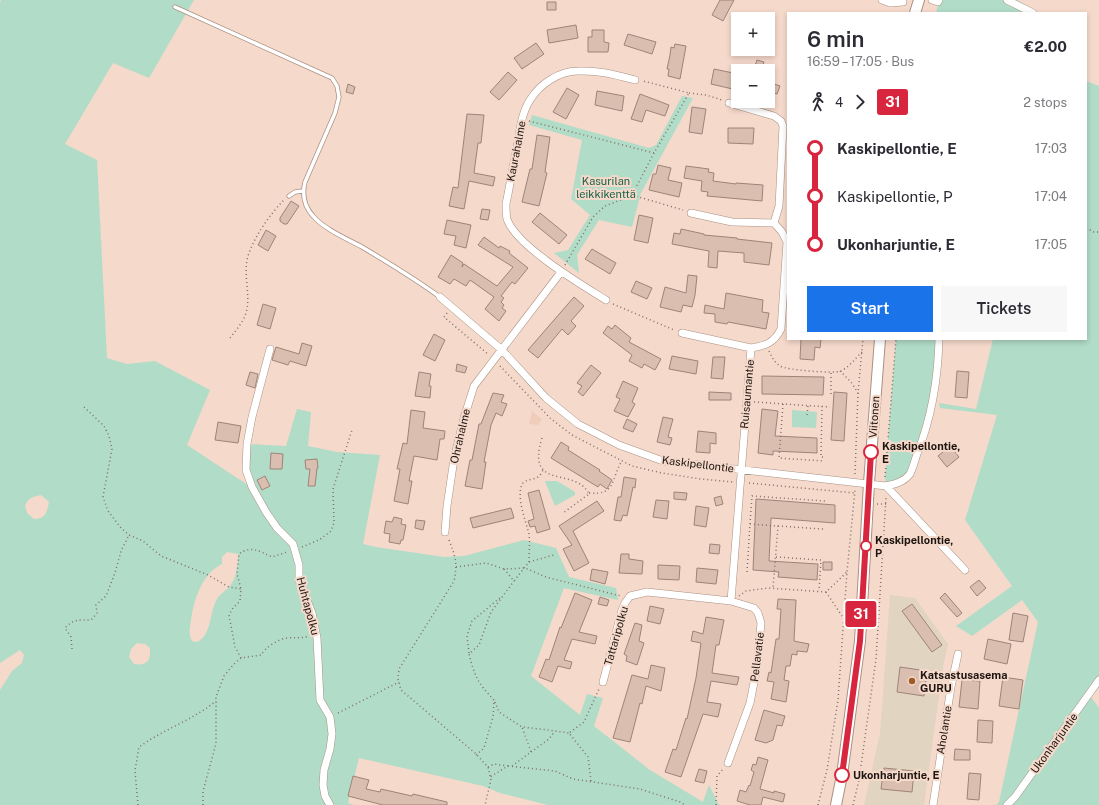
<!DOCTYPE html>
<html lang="en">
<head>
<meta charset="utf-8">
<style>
	:root { --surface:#fff; --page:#f7f7f7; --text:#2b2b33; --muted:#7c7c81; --accent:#1a73e8 }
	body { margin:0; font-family:"Public Sans",sans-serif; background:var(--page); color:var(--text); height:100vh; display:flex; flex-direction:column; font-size:15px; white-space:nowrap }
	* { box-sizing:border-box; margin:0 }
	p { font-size:13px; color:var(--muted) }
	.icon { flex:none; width:22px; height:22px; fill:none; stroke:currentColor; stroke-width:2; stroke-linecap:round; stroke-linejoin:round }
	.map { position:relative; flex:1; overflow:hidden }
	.sheet { position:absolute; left:787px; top:12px; width:300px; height:328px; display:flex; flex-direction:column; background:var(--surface); border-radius:0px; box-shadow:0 2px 6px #0003 }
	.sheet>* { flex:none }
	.badge { padding:0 8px; border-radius:3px; font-size:14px; line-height:26px }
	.tools { position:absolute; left:731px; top:12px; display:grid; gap:8px }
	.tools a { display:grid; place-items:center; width:44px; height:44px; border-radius:0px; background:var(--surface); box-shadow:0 2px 6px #0003; font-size:20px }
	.map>.badge { position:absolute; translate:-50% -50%; box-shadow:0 0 0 2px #fff }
	.legs { display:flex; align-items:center; gap:6px; height:44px; padding:0 20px; font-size:13px }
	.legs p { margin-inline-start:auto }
	.headline { display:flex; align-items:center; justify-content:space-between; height:68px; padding:0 20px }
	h1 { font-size:22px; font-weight:600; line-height:30px }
	.action { display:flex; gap:8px; margin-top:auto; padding:8px 20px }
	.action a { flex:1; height:46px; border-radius:0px; background:var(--accent); color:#fff; font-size:16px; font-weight:600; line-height:46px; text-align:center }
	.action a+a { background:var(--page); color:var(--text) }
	ul { padding:0 20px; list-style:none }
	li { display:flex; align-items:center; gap:14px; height:48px; font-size:15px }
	li i { display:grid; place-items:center; width:6px; height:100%; margin:0 5px; background:currentColor }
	li i::after { content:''; width:10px; height:10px; margin:-5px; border:3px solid; border-radius:50%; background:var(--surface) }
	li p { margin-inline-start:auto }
	li:first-child i { background:linear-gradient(#0000 50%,currentColor 0) }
	li:last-child i { background:linear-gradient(currentColor 50%,#0000 0) }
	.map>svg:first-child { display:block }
</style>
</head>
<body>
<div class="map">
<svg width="1099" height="805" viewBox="0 0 1099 805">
	<rect width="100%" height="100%" fill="#f5d9cb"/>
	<path fill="#e1d4c1" d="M 890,595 L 915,598 L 948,644 L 943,667 L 924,805 L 864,805 L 880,734 Z"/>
	<path fill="#f0cdbb" d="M 532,411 L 542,419 L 538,425 L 529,424 Z"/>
	<path fill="#b1dcc7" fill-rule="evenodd" d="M 1,0 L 194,0 L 149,78 L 113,63 L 65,144 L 97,160 L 107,358 L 127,364 L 155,361 L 210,390 L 187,445 L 251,487 L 247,444 L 286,446 L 297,409 L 311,412 L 308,446 L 337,452 L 380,455 L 363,544 L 376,547 L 444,557 L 464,556 L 524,540 L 556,548 L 569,577 L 616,588 L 618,600 L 564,588 L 531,676 L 580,715 L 587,694 L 603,698 L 594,726 L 650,770 L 703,802 L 709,785 L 719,805 L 548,805 L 500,793 L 483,786 L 359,758 L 348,803 L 354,805 L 0,805 L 0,690 L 12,671 L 22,663 L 24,655 L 20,650 L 0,663 L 0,3 ZM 41,495 L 49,502 C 47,513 45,519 34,519 L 27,513 L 25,506 C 28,498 32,497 41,495 ZM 227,552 L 238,554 C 238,565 237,579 228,588 C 224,592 219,595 217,599 C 209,613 212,635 197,642 L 192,641 C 188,634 190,628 191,620 C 194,599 202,574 222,564 L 222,557 ZM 137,643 L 145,644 L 150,648 C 151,661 147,666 134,664 L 129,657 L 131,649 Z
		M 939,0 L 1017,0 L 1035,10 L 1034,13 L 936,13 Z
		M 1086,81 L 1099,86 L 1099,687 L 1091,697 L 1099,708 L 1099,805 L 996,805 L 999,802 L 1038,622 L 1022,600 L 972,636 L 956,626 L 1012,586 L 965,520 L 997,415 L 940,408 L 939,403 L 976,409 L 993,339 L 1086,339 Z
		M 682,96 L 693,98 L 641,193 L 632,227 L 599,220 L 577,255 L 579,273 L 554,253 L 568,250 L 590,215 L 571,199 L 582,140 L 529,125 L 532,115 L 649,148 L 656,145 Z
		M 896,339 L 939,339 L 936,384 L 910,474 L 886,486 L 885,477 Z
		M 792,410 L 817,412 L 816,428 L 792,427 Z
		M 545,481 L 557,481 L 575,492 L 575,495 L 555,506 Z"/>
	<path fill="#dabfb1" stroke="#9e8477" d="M 720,0 L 734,0 L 723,21 L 712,15 Z
		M 547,2 L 556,2 L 556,10 L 547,10 Z
		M 576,25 L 578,38 L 549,43 L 547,30 Z
		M 592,30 L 604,30 L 604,42 L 609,43 L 608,52 L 588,52 L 588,37 L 592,37 Z
		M 628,34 L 656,42 L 652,54 L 624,45 Z
		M 536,43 L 544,54 L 522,69 L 514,58 Z
		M 675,44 L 686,46 L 680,79 L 668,76 L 669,69 L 667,69 L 670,55 L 671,47 L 674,48 Z
		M 757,60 L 764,62 L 761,71 L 754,69 Z
		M 714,69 L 738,74 L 737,90 L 711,84 Z
		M 508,72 L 517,80 L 499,100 L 490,92 Z
		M 768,82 L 780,86 L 777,94 L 768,91 Z
		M 348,84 L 355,87 L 353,94 L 346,92 Z
		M 567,88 L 579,95 L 566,119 L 553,112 Z
		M 597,91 L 624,96 L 622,111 L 595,105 Z
		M 640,94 L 669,105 L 665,116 L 646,110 L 642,122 L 631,119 Z
		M 692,107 L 706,109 L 702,134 L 689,132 Z
		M 467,114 L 484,115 L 481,143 L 478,143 L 474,173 L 495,177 L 493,186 L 469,181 L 464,209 L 449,206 L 453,187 L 458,188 Z
		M 728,128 L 754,128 L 753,144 L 728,143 Z
		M 537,135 L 550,137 L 545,172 L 547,173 L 539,206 L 522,202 L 530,169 L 532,169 Z
		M 658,165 L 671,168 L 668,180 L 682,183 L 679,197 L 649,190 L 653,174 L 656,174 Z
		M 686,166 L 709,169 L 708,172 L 714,173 L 713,181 L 736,184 L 736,183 L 763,185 L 762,201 L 707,196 L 708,192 L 701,191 L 702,181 L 684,178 Z
		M 291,201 L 299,206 L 287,224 L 284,224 L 280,221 L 280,218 Z
		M 482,209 L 490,210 L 488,220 L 480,219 Z
		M 540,213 L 567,235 L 559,244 L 532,222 Z
		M 639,215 L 653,218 L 648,243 L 634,240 Z
		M 447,220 L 471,225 L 466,248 L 454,245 L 456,236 L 444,234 Z
		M 681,229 L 704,234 L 704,235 L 737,238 L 737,239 L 772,243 L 769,265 L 744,262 L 744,253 L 718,251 L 717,268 L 708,267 L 709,251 L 672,244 L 674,233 L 680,234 Z
		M 266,230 L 276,236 L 268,251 L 258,245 Z
		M 484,237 L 499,248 L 500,246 L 510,251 L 509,253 L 528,268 L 515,284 L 512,282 L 501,296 L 504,298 L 501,302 L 504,305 L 502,308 L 506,311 L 499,321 L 485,309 L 494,297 L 470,280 L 466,286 L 454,279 L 450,284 L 438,277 L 451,255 L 463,263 L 462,267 L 464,264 L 497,286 L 513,267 L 478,245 Z
		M 592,249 L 616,263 L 610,274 L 585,259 Z
		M 688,275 L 697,276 L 695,295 L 692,307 L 683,305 L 681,312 L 660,307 L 665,287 L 686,293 Z
		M 636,281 L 652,288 L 647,299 L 631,292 Z
		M 726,293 L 763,300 L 762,312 L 769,313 L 766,329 L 728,322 L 727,324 L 715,322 L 715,314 L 704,313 L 705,305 L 724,309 Z
		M 574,297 L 584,306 L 571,321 L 576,326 L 568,335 L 562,329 L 538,358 L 528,350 Z
		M 263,304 L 276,308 L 270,329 L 257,325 Z
		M 615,325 L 631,338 L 629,342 L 661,359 L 655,370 L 644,364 L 642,368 L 629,361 L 632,355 L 603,333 L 608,326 L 612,329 Z
		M 434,334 L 445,340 L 435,361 L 423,355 Z
		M 801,339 L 821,339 L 820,348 L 815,347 L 814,360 L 800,359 Z
		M 302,343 L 312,346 L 306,366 L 290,361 L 288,365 L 272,360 L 276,347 L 299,354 Z
		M 672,356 L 698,361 L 696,374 L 669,369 Z
		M 713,357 L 725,357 L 723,379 L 711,378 Z
		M 457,364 L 467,367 L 465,373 L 456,371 Z
		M 591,365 L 601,373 L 583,396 L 578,392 L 582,386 L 577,383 Z
		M 957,371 L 969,372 L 967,398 L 955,397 Z
		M 250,372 L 258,374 L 255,388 L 246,385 Z
		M 419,372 L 431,374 L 429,386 L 431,386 L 430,398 L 415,396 Z
		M 762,376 L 824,377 L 823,395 L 762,394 Z
		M 623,381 L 638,388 L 632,402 L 635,404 L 628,417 L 614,411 L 620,399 L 616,397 Z
		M 709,392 L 731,393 L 731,400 L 709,400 Z
		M 834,392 L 847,393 L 844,441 L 831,440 Z
		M 493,393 L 504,395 L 501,402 L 507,404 L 502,416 L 496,413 L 491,425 L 484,462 L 486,462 L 482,489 L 465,486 L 470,460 L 472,460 L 479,424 L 481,424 Z
		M 762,409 L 778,411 L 775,436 L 817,438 L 817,453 L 773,451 L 773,455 L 758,453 Z
		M 411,410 L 425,412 L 423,428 L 445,431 L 444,439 L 440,439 L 437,460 L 414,456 L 409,481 L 412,481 L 408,504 L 394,501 L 400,469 L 397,469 L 403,443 L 407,444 Z
		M 663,417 L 673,419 L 668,437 L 672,438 L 670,445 L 657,442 Z
		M 627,419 L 637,424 L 633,432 L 623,428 Z
		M 218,422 L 241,426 L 238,443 L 215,440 Z
		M 698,431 L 716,433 L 716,444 L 710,443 L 710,453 L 696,452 Z
		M 561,442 L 569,447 L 568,450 L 600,470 L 599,471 L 612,480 L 607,489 L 600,484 L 598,487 L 551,458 Z
		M 950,446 L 959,457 L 947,467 L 938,456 Z
		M 271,453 L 283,454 L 282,469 L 270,469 Z
		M 317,459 L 318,468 L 317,468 L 315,486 L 308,486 L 310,469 L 306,469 L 305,460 Z
		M 265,476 L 270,486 L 262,490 L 257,480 Z
		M 624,477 L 636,479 L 635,488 L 633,487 L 627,516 L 623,515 L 621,521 L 614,520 L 618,497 L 621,497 Z
		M 539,490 L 550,529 L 537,533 L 535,526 L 530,527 L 528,521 L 534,519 L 528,493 Z
		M 674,492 L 687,493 L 686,500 L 674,499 Z
		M 721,496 L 723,504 L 716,506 L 714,498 Z
		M 756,499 L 835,505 L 835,523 L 771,518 L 769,561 L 818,564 L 817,580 L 778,577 L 779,572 L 753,570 Z
		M 656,500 L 669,501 L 667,519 L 653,517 Z
		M 597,501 L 604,511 L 573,531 L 589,563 L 574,571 L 563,549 L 572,545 L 559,526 Z
		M 696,506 L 709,508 L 706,527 L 694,525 Z
		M 511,508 L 514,518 L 473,528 L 470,518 Z
		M 394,517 L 402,519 L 401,524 L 406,525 L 403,540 L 401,540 L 400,544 L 389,542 L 390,534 L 384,533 L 386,521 L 392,522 Z
		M 416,520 L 425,521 L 423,530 L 415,528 Z
		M 710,544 L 720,545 L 719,554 L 709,553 Z
		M 621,554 L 629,554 L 629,559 L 643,561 L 642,574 L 619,573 Z
		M 823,562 L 832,562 L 832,570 L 823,570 Z
		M 658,565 L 680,566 L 679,580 L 658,579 Z
		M 697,568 L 718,570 L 716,584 L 696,582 Z
		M 592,569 L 608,572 L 605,584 L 590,580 Z
		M 979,580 L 986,588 L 977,596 L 970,587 Z
		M 575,593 L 592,600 L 579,632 L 597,636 L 595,644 L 572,639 L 564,660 L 572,662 L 570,669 L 558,666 L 552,682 L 539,677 L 546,659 L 549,660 L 560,627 L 561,628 Z
		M 945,593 L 962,613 L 957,617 L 940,598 Z
		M 600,597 L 609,600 L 607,606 L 598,604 Z
		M 778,599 L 796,600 L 794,641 L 809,644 L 807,652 L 797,651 L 797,655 L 792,654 L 790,666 L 786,666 L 784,680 L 789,681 L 786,702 L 771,699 L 774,682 L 767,681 L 769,672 L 771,673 L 776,639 L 779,639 L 781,609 L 777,609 Z
		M 912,604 L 942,645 L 932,652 L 902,611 Z
		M 650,606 L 664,609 L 660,624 L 647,621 Z
		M 1013,613 L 1028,616 L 1023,642 L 1009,640 Z
		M 706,617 L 724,620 L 719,645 L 716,645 L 712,673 L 739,677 L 737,685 L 711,681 L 707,702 L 721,704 L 718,717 L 703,714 L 681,777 L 665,772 L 673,749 L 676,750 L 686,718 L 687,719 L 696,678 L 701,643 L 691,641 L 693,631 L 703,634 Z
		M 635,623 L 642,625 L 639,641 L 644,643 L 637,665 L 626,661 L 627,656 L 624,654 Z
		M 988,639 L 1011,644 L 1007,664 L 984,659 Z
		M 651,665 L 665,668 L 661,691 L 646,686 L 642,704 L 640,703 L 630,742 L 613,738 L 632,675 L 648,679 Z
		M 900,667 L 927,671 L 924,696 L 897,692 Z
		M 1003,677 L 1023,680 L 1019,709 L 999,706 Z
		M 962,680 L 980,681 L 978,709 L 959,707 Z
		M 764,710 L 785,716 L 782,726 L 777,725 L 773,740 L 766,743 L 755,740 Z
		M 978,720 L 993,721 L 992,743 L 977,742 Z
		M 955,749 L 970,750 L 970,760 L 954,760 Z
		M 758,757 L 768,760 L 760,789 L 774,793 L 774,791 L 785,794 L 783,802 L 763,797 L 761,805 L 750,805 L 737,801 L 740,790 L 746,792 L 749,785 L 750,786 L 754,772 L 751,770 L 753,764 L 756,765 Z
		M 884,768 L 914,771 L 912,792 L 881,789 Z
		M 699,769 L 707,771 L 704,783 L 695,781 Z
		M 969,773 L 981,774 L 979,800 L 967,799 Z
		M 353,776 L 369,780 L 366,789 L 380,792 L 381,789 L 412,796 L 413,794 L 447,802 L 447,805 L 383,805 L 348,796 Z"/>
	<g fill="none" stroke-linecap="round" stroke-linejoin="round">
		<defs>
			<path id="lane" d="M 175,7 L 332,78 L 337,86 L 339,97 L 335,113 L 305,182 C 302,194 304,206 313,216 C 324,229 347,239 362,247 C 389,263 415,279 440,297
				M 289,196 L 295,192 L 303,191"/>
			<path id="street" d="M 882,0 L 890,3 L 903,2
				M 932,0 L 938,2 L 939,0
				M 1007,0 L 1033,13
				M 729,103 L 774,116 L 781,121 L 783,126 L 779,206 L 774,223
				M 691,213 L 732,222 L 774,223 L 782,232 L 787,242 L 781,329 C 774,343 765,346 751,348 L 731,601 L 754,608 L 758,613 L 761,623 L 757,667 L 750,703 L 728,763
				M 440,297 L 502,350 L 546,398 L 578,424 L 619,445 L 663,461 L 886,486 C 895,484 904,482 910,474 C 913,468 915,460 917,454 C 932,417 938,379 939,339
				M 606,300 C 582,285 516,246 507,219 C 506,214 506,209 506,204 C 510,185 513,166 517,147 C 520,131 521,114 530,100 C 540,84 559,71 578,71 C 598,70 616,75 635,80
				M 682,333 L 751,348
				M 270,349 L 252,417 L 247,444 L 246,470 L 252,487 L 266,512 L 277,528 L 293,544 L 299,565 L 299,580 L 312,613 L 317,638 L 320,700 L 330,717 L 332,734 L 330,749 L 324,770 L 323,785 L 325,796 L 330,805
				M 886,486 L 965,570
				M 445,532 L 447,506 L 454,459 L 464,418 L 474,386 L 561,272
				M 603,682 L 622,610 L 625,603 L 630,596 L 647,592 L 731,601
				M 933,805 L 951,687 L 958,654
				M 1007,805 L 1015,797 L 1099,680"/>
			<path id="secondary" d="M 915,13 L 919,0
				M 836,805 L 842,775 L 860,641 L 869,483 L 880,339"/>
		</defs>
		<use href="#lane" stroke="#aa9082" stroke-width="5"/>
		<use href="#street" stroke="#aa9082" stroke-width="8"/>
		<use href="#secondary" stroke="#aa9082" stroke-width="12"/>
		<path stroke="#817067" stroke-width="1.5" stroke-dasharray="1 3" stroke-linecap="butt" d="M 689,93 L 706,95 L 722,100
			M 529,121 L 654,153 L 689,93 L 643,81
			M 654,153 L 632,195 L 683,210
			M 1086,228 L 1094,232 L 1099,232
			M 565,265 L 593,217 L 605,206 L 631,196
			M 613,304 L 674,330
			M 447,313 L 444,317 L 489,355
			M 230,338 C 237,329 245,320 247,309 C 250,292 243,273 248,256 C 254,237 270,214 284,200
			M 769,351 C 772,357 774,362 780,366 C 786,370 834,374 841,371 C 849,367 855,359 862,352
			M 500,366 L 550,418 L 572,435 L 601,450 L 632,466 L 662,473 L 701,479 L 733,482
			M 840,371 L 851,382 L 858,393
			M 831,394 L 831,372
			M 754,402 L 830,407
			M 783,404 L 779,458 L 824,461
			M 822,406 L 821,457 L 824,457
			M 84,407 L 104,426 L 109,436 L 112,449 L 103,497 L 108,511 L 121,528 L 129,535 L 143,541 L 161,556 L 208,575 L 229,587 L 241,589
			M 807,415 L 808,406
			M 542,438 C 525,492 576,466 589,494 L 563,513
			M 855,474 L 858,393 L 863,339
			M 885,477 L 896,339
			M 749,483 L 855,493
			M 589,493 C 617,496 611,477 622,461
			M 877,504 L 886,504
			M 750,524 L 752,496 L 825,501
			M 778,526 L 823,529
			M 449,540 C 455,555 458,564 454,581 L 399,669 L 398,679 L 401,690 L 475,753 L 488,767 L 491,780 L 485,805
			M 302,547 L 319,540 L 331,531 L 334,523 L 333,489 L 352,430
			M 776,557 L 821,560 L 819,591
			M 529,562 C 529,553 530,543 529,534 C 526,522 515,494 523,483 C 527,479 533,480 538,477 C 540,476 542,472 543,470
			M 456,567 L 486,563 L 504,569 L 525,568 L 546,577 L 621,596
			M 504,569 L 514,581 L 529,562 L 554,555
			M 747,572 L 750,524 L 778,526 L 773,588
			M 826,592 L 844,619
			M 739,596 L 746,591 L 768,588 L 826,592 L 847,572
			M 72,649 L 71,637 L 65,628 C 73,619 79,620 91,620 L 97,613 L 96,605 L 106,596 L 115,573 L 121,551 L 129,535
			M 469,653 L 467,636 L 472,621 L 501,597
			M 241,658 L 235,647 L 229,615 L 233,608 L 240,601 L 241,589 L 237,574 L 239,554 C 251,545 259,551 272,557 L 287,552
			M 495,702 L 499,712 L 522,727 L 548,730 L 569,733
			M 338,713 L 399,682
			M 531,752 L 549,739 L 555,731
			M 476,755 L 484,748 L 493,717 L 494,700 C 477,682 475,677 469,654 L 479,645 L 491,612 L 514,581
			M 508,766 L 555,771 L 573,779 L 640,789 L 680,802 L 685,805
			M 512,766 L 531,752 L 522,727
			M 488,767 L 494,764 L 508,766 L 490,777
			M 591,781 L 588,757 L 569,733 L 584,722 L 599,689
			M 138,805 L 135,771 L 139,747 C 164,729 193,720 216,701
			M 203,805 L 203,791 L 216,744 L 216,697 L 224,676 L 234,664 L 241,658 L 261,655 C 265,648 278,639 287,638 C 295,637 301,639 309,636
			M 716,805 L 717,776 L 723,769
			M 818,805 L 827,770 L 838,700 L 847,572 L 855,490
			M 853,805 L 859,780 L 876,659 L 886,497"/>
		<use href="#lane" stroke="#fff" stroke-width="3.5"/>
		<use href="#street" stroke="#fff" stroke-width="7"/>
		<use href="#secondary" stroke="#fff" stroke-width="10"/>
	</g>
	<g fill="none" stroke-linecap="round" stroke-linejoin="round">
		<defs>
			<path id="line-1" d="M 842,775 L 860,641 L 871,452"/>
		</defs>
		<use href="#line-1" stroke="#fff" stroke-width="9"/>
		<use href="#line-1" stroke="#d7263d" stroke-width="6"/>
	</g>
	<g fill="#fff" stroke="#d7263d" stroke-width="2">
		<circle cx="871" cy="452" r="7"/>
		<circle cx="866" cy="546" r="5"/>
		<circle cx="842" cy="775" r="7"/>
	</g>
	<circle fill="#9e5d28" stroke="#f5d9cb" stroke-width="1.5" cx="912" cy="681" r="4"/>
	<g text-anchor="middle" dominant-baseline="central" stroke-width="4" stroke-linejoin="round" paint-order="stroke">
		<g font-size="11" fill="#1e1510" stroke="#f5d9cb">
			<text transform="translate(516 151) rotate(-79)">Kaurahalme</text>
			<text transform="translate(747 394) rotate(-85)">Ruisaumantie</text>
			<text transform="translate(874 417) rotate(-86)">Viitonen</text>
			<text transform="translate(460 436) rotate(-77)">Ohrahalme</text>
			<text transform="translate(698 464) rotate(7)">Kaskipellontie</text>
			<text transform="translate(308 606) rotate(75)">Huhtapolku</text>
			<text transform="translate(616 636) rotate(-74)">Tattaripolku</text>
			<text transform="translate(757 657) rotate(-83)">Pellavatie</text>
			<text transform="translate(944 730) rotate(-81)">Aholantie</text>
			<text transform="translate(1054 743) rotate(-54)">Ukonharjuntie</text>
		</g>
		<g font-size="11" fill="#1a6247" stroke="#f5d9cb">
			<text x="606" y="181">Kasurilan<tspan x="606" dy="13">leikkikenttä</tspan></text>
		</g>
		<g font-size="11" font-weight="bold" fill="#1e1510" stroke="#f5d9cb" text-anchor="start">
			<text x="882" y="446">Kaskipellontie,<tspan x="882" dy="13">E</tspan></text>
			<text x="875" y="540">Kaskipellontie,<tspan x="875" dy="13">P</tspan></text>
			<text x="853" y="775">Ukonharjuntie, E</text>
		</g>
		<g font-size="11" font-weight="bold" fill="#1e1510" stroke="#f5d9cb" text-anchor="start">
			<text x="920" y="675">Katsastusasema<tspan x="920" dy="13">GURU</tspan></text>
		</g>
	</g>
</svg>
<div class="tools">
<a>+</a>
<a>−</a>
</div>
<b class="badge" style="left:861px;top:614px;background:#d7263d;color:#fff">31</b>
<section class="sheet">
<div class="headline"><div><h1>6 min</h1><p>16:59 – 17:05 · Bus</p></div><b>€2.00</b></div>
<div class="legs"><svg class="icon" aria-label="walk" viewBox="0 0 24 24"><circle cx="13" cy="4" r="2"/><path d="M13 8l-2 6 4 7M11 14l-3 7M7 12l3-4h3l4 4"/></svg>4<svg class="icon" aria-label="forward" viewBox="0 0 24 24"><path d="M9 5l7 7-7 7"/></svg><b class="badge" style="background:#d7263d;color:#fff">31</b><p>2 stops</p></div>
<ul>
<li><i style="color:#d7263d"></i><b>Kaskipellontie, E</b><p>17:03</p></li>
<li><i style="color:#d7263d"></i><span>Kaskipellontie, P</span><p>17:04</p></li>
<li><i style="color:#d7263d"></i><b>Ukonharjuntie, E</b><p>17:05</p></li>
</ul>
<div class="action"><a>Start</a><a>Tickets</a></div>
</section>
</div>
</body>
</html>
